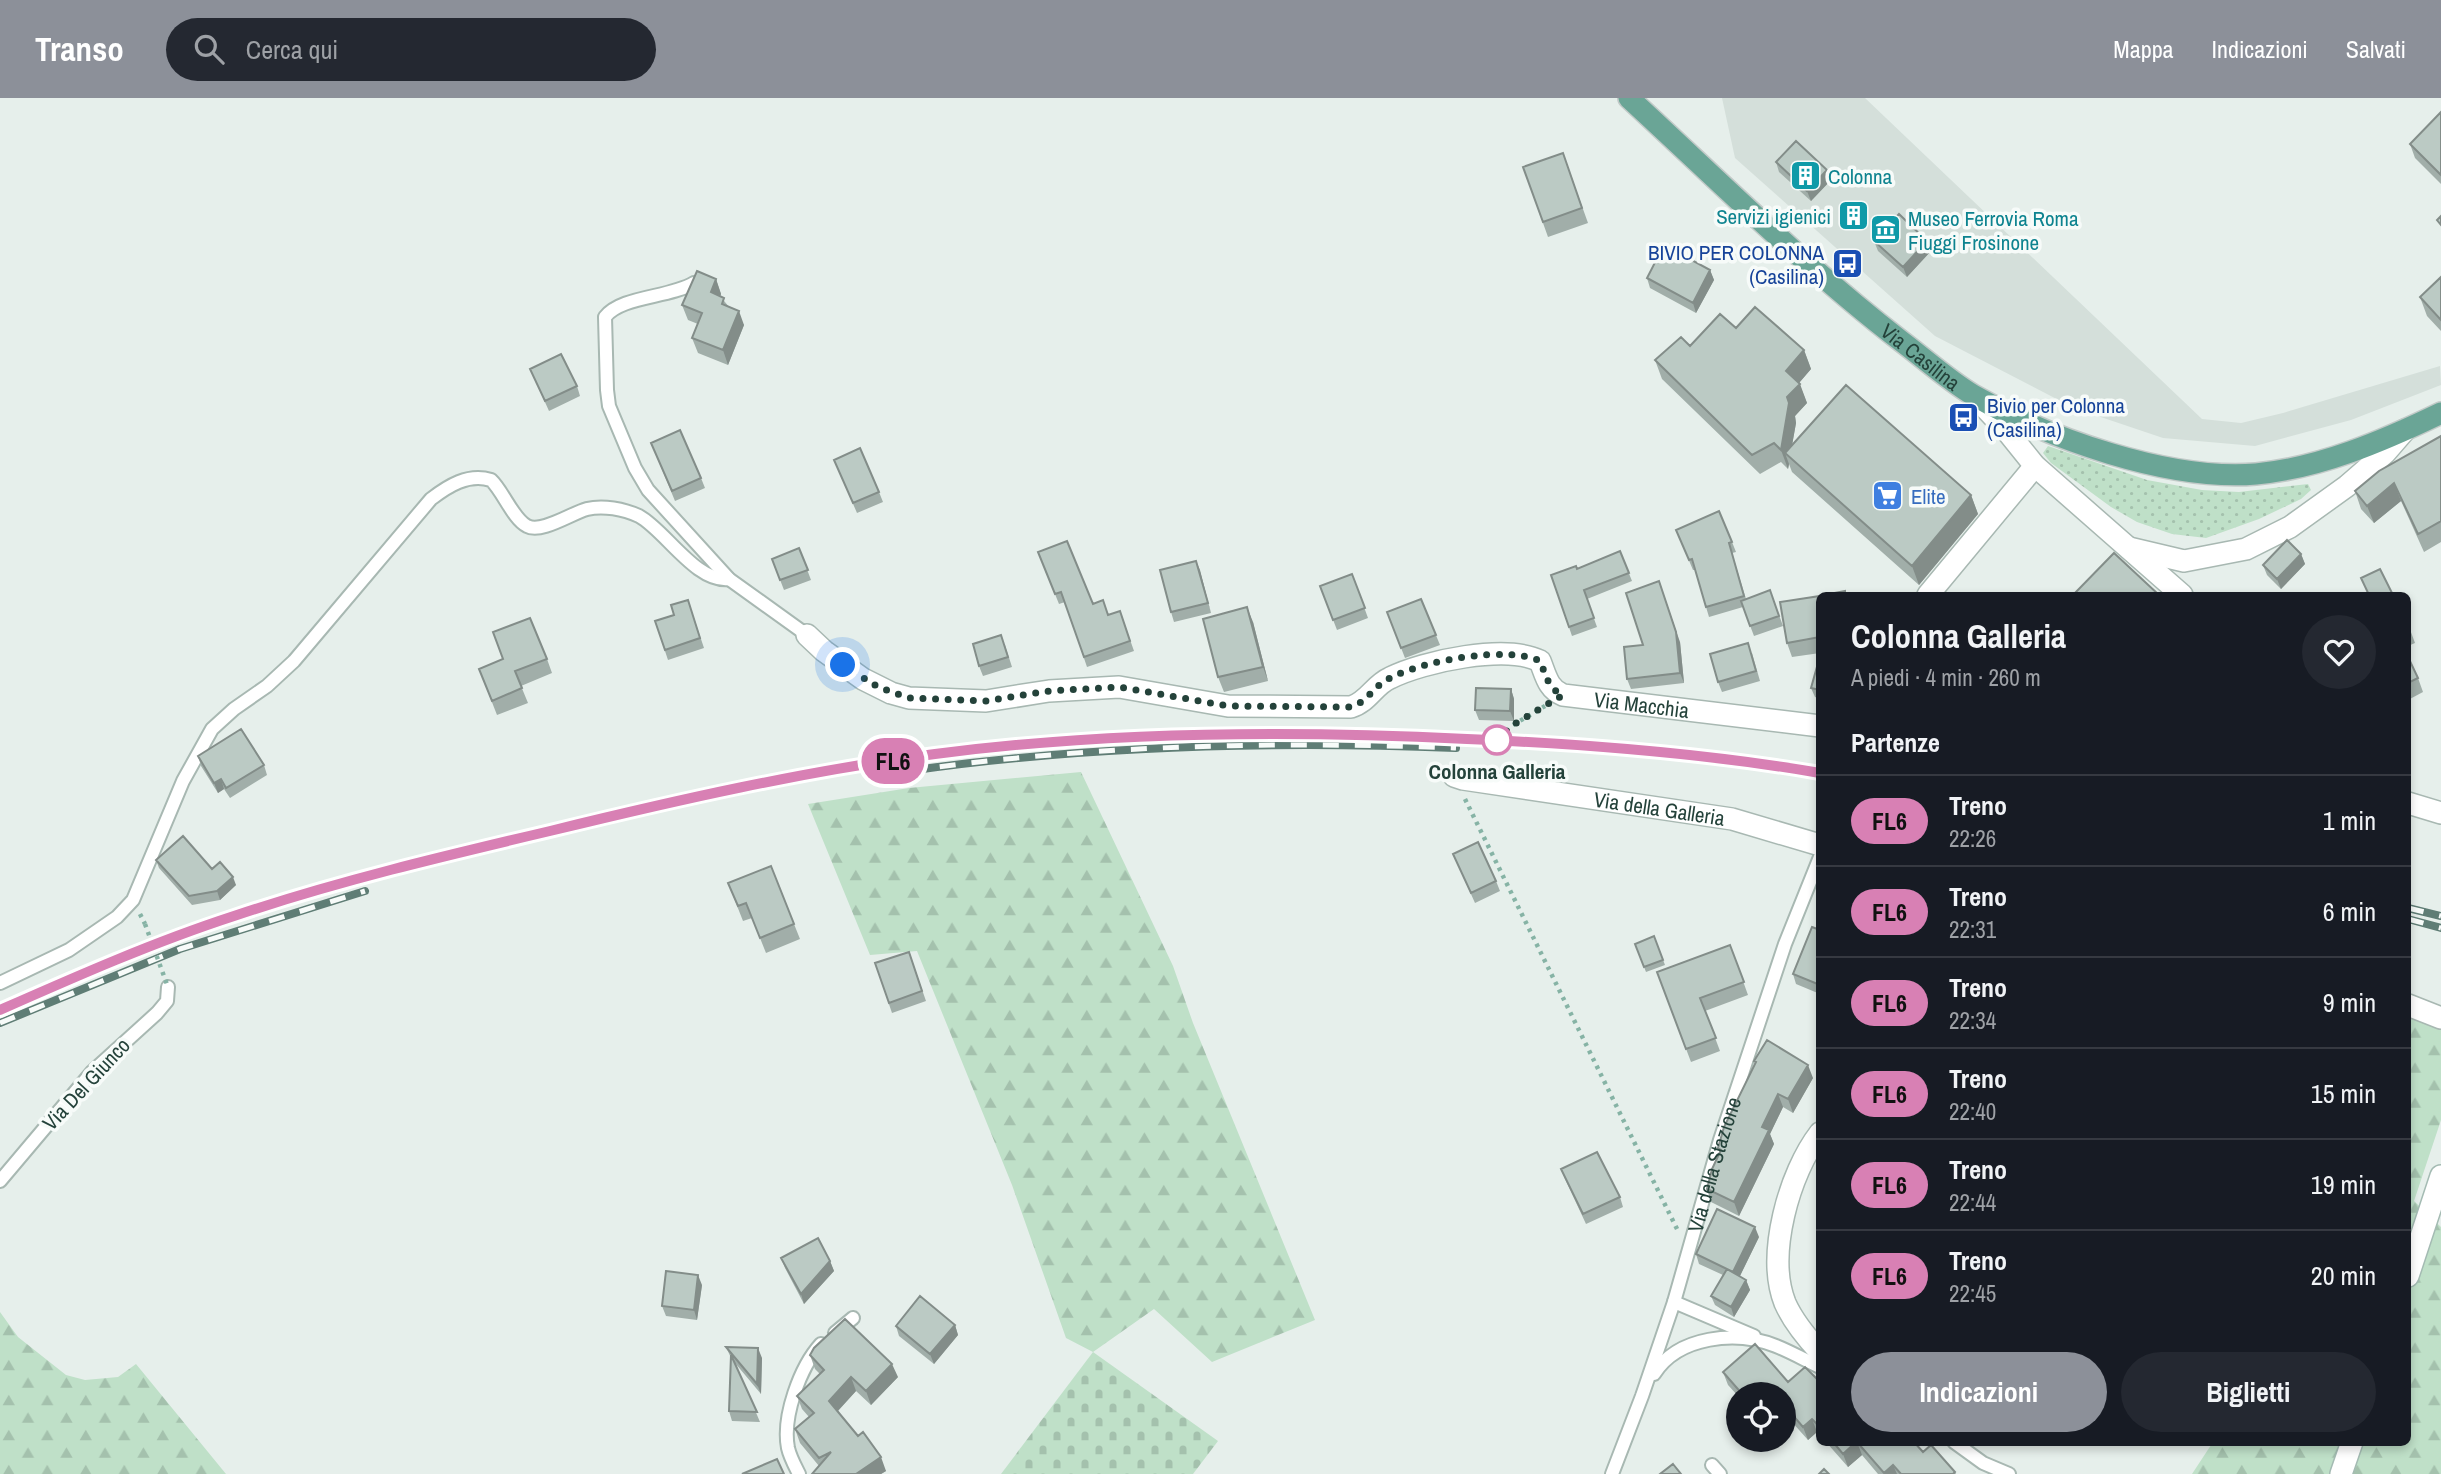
<!DOCTYPE html>
<html lang="it">
<head>
<meta charset="utf-8">
<style>
	:root { --surface:#171b24; --page:#242831; --text:#f1f3f6; --muted:#9ea1a6; --line:#363941; --accent:#8c9099 }
	body { margin:0; font-family:"Archivo Narrow",sans-serif; background:var(--page); color:var(--text); height:100vh; display:flex; flex-direction:column; font-size:26px; white-space:nowrap }
	* { box-sizing:border-box; margin:0 }
	p { font-size:23px; color:var(--muted) }
	.icon { flex:none; width:38px; height:38px; fill:none; stroke:currentColor; stroke-width:2; stroke-linecap:round; stroke-linejoin:round }
	.map { position:relative; flex:1; overflow:hidden }
	.panel { position:absolute; left:1816px; top:494px; width:595px; height:854px; display:flex; flex-direction:column; background:var(--surface); border-radius:10px; box-shadow:0 4px 10px #0003 }
	.panel>* { flex:none }
	.badge { padding:0 14px; border-radius:23px; font-size:24px; line-height:46px }
	.tools { position:absolute; left:1726px; top:1284px; display:grid; gap:14px }
	.tools a { display:grid; place-items:center; width:70px; height:70px; border-radius:50%; background:var(--surface); box-shadow:0 4px 10px #0003; font-size:35px }
	.you { position:absolute; width:35px; height:35px; margin:-18px; border:5px solid #fff; border-radius:50%; background:#1a73e8; box-shadow:0 0 0 10px #1a73e833 }
	.map>.badge { position:absolute; translate:-50% -50%; box-shadow:0 0 0 4px #fff }
	h2 { padding:0 35px; font-size:26px; line-height:63px }
	.round { display:grid; place-items:center; flex:none; width:74px; height:74px; border-radius:37px; background:var(--page) }
	.headline { display:flex; align-items:center; justify-content:space-between; height:119px; padding:0 35px }
	h1 { font-size:33px; font-weight:700; line-height:52px }
	.button { display:flex; gap:14px; margin-top:auto; padding:14px 35px }
	.button a { flex:1; height:80px; border-radius:42px; background:var(--accent); color:#fff; font-size:28px; font-weight:700; line-height:80px; text-align:center }
	.button a+a { background:var(--page); color:var(--text) }
	ul { padding:0; list-style:none }
	li { display:flex; align-items:center; gap:21px; height:91px; padding:0 35px; border-top:2px solid var(--line) }
	li div { flex:1 }
	li b { display:block; font-size:26px }
	li em { font-style:normal }
	li .badge { min-width:77px; font-weight:700; text-align:center }
	header { display:flex; align-items:center; gap:42px; box-sizing:border-box; height:98px; padding:0 35px; background:var(--accent); color:#fff }
	header strong { font-size:33px }
	nav { display:flex; gap:38px; margin-inline-start:auto; font-size:24px }
	.search { width:490px; height:63px; background:var(--page); display:flex; align-items:center; gap:18px; box-sizing:border-box; padding:0 24px; border-radius:38px; color:var(--muted); font-size:26px }
	.map>svg:first-child { display:block }
</style>
</head>
<body>
<header>
<strong>Transo</strong>
<div class="search"><svg class="icon" aria-label="search" viewBox="0 0 24 24"><circle cx="10" cy="10" r="6"/><path d="M15 15l6 6"/></svg>Cerca qui</div>
<nav><a>Mappa</a><a>Indicazioni</a><a>Salvati</a></nav>
</header>
<div class="map">
<svg width="2441" height="1376" viewBox="0 0 2441 1376">
	<defs>
		<pattern id="grass-dots" width="8" height="8" patternUnits="userSpaceOnUse" patternTransform="scale(1.75)"><rect width="8" height="8" fill="#bfe0c8"/><path d="M2 2h.1M6 6h.1" fill="none" stroke="#a4c1ad" stroke-width="1.8" stroke-linecap="round"/></pattern>
		<pattern id="forest-firs" width="22" height="20" patternUnits="userSpaceOnUse" patternTransform="scale(1.75)"><rect width="22" height="20" fill="#bfe0c8"/><path d="M5 1l3.5 6h-7zM16 11l3.5 6h-7z" fill="#a4c1ad"/></pattern>
		<pattern id="cemetery-stones" width="16" height="16" patternUnits="userSpaceOnUse" patternTransform="scale(1.75)"><rect width="16" height="16" fill="#bfe0c8"/><path d="M2 7V4a2 2 0 0 1 4 0v3zM10 15v-3a2 2 0 0 1 4 0v3z" fill="#a4c1ad"/></pattern>
	</defs>
	<rect width="100%" height="100%" fill="#e6efeb"/>
	<path fill="#d4dfda" d="M 1722,0 L 1865,0 L 2202,321 L 2241,325 L 2283,315 L 2440,268 L 2441,287 L 2351,322 L 2255,348 L 2163,340 L 2074,310 L 1935,238 L 1735,60 Z"/>
	<path fill="url(#grass-dots)" d="M 2048,348 L 2147,382 L 2202,392 L 2239,394 L 2308,386 L 2311,392 L 2301,401 L 2259,421 L 2206,440 L 2172,436 L 2137,424 L 2111,409 L 2051,365 L 2043,355 Z"/>
	<path fill="url(#forest-firs)" d="M 1081,674 L 1173,868 L 1193,925 L 1315,1222 L 1212,1264 L 1154,1211 L 1093,1254 L 1066,1240 L 1012,1087 L 917,853 L 870,857 L 808,706 L 909,690 Z
		M 2408,916 L 2441,930 L 2441,1022 L 2414,1103 L 2441,1129 L 2441,1376 L 2192,1376 L 2213,1344 L 2408,1344 Z
		M 0,1214 L 18,1239 L 66,1277 L 85,1282 L 118,1279 L 136,1266 L 226,1376 L 0,1376 Z"/>
	<path fill="url(#cemetery-stones)" d="M 1093,1254 L 1218,1343 L 1193,1376 L 1001,1376 Z"/>
	<g fill="none" stroke-linecap="round" stroke-linejoin="round">
		<defs>
			<g id="lane">
				<path d="M 694,185 C 669,200 621,198 605,219 L 607,292 L 609,308 L 635,370 L 648,392 L 729,481 L 807,537"/>
				<path d="M 0,885 L 69,852 L 117,819 L 133,802 L 183,683 L 212,631 L 234,611 L 267,588 L 294,563 L 431,401 C 448,388 468,375 491,382 C 503,393 513,421 527,428 C 541,436 572,415 587,411 C 603,407 624,411 639,418 C 665,432 696,485 729,481"/>
				<path d="M 0,1083 L 92,974 L 157,915 L 167,903 L 168,889"/>
				<path d="M 1674,1204 L 1754,1238"/>
				<path d="M 835,1235 L 853,1220"/>
				<path d="M 1654,1276 C 1678,1238 1736,1232 1776,1248 C 1791,1254 1805,1262 1820,1269"/>
				<path d="M 1954,1344 L 1983,1365 L 2009,1376"/>
				<path d="M 1712,1367 L 1720,1376"/>
				<path d="M 799,1376 C 795,1368 790,1359 788,1350 C 782,1319 800,1269 821,1246"/>
				<path id="s1" d="M 1612,1376 L 1642,1298 L 1674,1204 L 1720,1042 L 1785,846 L 1820,759"/>
			</g>
			<g id="street">
				<path d="M 1977,301 L 2006,332 L 2035,368 L 2182,497"/>
				<path d="M 2129,450 L 2184,463 L 2246,451 L 2290,429 L 2347,388 L 2385,355 L 2405,332"/>
				<path d="M 1928,497 L 2035,368"/>
				<path id="s2" d="M 807,537 L 824,553 L 863,581 L 891,595 L 909,600 L 986,603 L 1049,593 L 1119,589 L 1228,608 L 1351,609 C 1368,604 1374,587 1390,580 C 1424,563 1506,546 1540,563 C 1546,578 1548,591 1563,597 L 1820,628"/>
				<path id="s3" d="M 1454,678 L 1463,681 L 1732,721 L 1820,747"/>
				<path d="M 2408,705 L 2441,715"/>
				<path d="M 2408,907 L 2441,920"/>
				<path d="M 1820,1035 C 1789,1075 1766,1157 1785,1205 C 1793,1223 1807,1240 1820,1254"/>
			</g>
			<path id="secondary" d="M 2408,1178 L 2441,1078
				M 2341,1376 L 2352,1344"/>
			<g id="primary">
				<path id="s4" d="M 1629,0 C 1718,82 1805,169 1901,243 C 1925,261 1948,282 1973,297 C 2049,341 2169,383 2256,376 C 2320,370 2383,343 2441,315"/>
			</g>
		</defs>
		<use href="#lane" stroke="#a8b8b2" stroke-width="16"/>
		<use href="#street" stroke="#a8b8b2" stroke-width="24"/>
		<use href="#secondary" stroke="#a4bbb3" stroke-width="24"/>
		<use href="#primary" stroke="#c2cac8" stroke-width="24"/>
		<path stroke="#86b3a5" stroke-width="4.5" stroke-dasharray="3.5 5" stroke-linecap="butt" d="M 1513,627 L 1545,608
			M 1465,701 L 1678,1133
			M 140,816 L 145,826"/>
		<use href="#lane" stroke="#fff" stroke-width="12"/>
		<use href="#street" stroke="#fff" stroke-width="21"/>
		<use href="#secondary" stroke="#fff" stroke-width="21"/>
		<use href="#primary" stroke="#6aa596" stroke-width="21"/>
		<defs>
			<path id="rail" d="M 905,661 C 1089,633 1276,631 1461,640 C 1581,646 1702,655 1820,676
				M 908,673 C 1090,647 1273,643 1456,650
				M 2408,810 L 2441,818
				M 2408,821 L 2441,830
				M 0,912 C 118,860 236,814 361,780
				M 0,925 L 180,851 L 365,793"/>
		</defs>
		<use href="#rail" stroke="#5f7d75" stroke-width="8"/>
		<use href="#rail" stroke="#f7fbf9" stroke-width="5" stroke-dasharray="16" stroke-linecap="butt"/>
		<path stroke="#86b3a5" stroke-width="4.5" stroke-dasharray="3.5 5" stroke-linecap="butt" d="M 145,826 L 168,889"/>
	</g>
	<path fill="#a1aea9" d="M 2441,14 L 2441,86 L 2415,60 L 2410,46 Z
		M 1563,55 L 1588,125 L 1548,139 L 1523,69 Z
		M 1776,64 L 1827,72 L 1831,82 L 1811,103 L 1779,74 Z
		M 1874,143 L 1927,143 L 1931,153 L 1907,179 L 1878,153 Z
		M 1710,172 L 1714,182 L 1696,215 L 1650,190 L 1647,180 Z
		M 2441,179 L 2441,233 L 2427,218 L 2420,199 Z
		M 716,181 L 721,196 L 720,198 L 744,227 L 728,267 L 698,255 L 692,240 L 698,226 L 688,222 L 682,207 Z
		M 1736,230 L 1804,252 L 1811,271 L 1799,285 L 1807,305 L 1795,318 L 1796,325 L 1792,347 L 1971,397 L 1978,416 L 1919,487 L 1792,374 L 1789,366 L 1788,371 L 1781,364 L 1760,376 L 1662,281 L 1655,262 Z
		M 530,271 L 577,288 L 580,298 L 549,313 Z
		M 2441,338 L 2441,444 L 2424,454 L 2401,403 L 2374,425 L 2361,411 L 2355,393 Z
		M 651,345 L 701,380 L 705,390 L 675,403 Z
		M 834,362 L 879,394 L 883,404 L 857,415 Z
		M 1676,432 L 1732,444 L 1736,454 L 1732,455 L 1746,501 L 1770,492 L 1783,528 L 1754,538 L 1743,509 L 1709,519 L 1695,472 L 1693,472 Z
		M 799,450 L 811,482 L 784,492 L 772,461 Z
		M 1620,453 L 1632,483 L 1587,501 L 1597,529 L 1572,538 L 1551,477 L 1577,471 Z
		M 1038,454 L 1093,506 L 1108,517 L 1120,513 L 1134,553 L 1087,569 L 1065,504 L 1059,506 Z
		M 2301,456 L 2305,466 L 2281,491 L 2267,477 L 2263,467 Z
		M 1196,463 L 1211,515 L 1174,524 L 1171,514 Z
		M 1352,476 L 1368,520 L 1337,532 L 1320,488 Z
		M 1820,498 L 1820,555 L 1792,559 L 1787,545 Z
		M 1421,501 L 1440,547 L 1405,560 L 1387,514 Z
		M 688,502 L 704,550 L 668,562 L 655,523 L 674,517 Z
		M 1253,524 L 1268,583 L 1224,594 L 1218,579 Z
		M 2408,526 L 2415,545 L 2408,548 Z
		M 493,534 L 547,561 L 552,575 L 521,588 L 528,605 L 497,617 L 479,571 L 503,561 Z
		M 1680,544 L 1684,585 L 1631,591 L 1627,581 Z
		M 1005,547 L 1012,569 L 983,578 L 979,568 Z
		M 1752,555 L 1760,583 L 1722,594 L 1718,584 Z
		M 1820,558 L 1820,601 L 1815,599 L 1811,590 Z
		M 2408,559 L 2418,580 L 2423,594 L 2408,602 Z
		M 1511,591 L 1514,601 L 1514,623 L 1479,622 L 1475,612 Z
		M 198,658 L 264,667 L 267,677 L 230,700 L 224,691 L 218,695 L 201,668 Z
		M 1453,756 L 1496,783 L 1500,793 L 1475,805 Z
		M 156,762 L 212,771 L 236,787 L 220,802 L 192,807 L 159,770 Z
		M 728,785 L 794,826 L 800,841 L 766,855 L 752,820 L 743,823 Z
		M 1820,832 L 1820,896 L 1796,886 L 1793,876 Z
		M 1654,838 L 1665,867 L 1646,874 L 1635,846 Z
		M 1730,847 L 1748,897 L 1705,913 L 1720,953 L 1691,964 L 1657,874 Z
		M 909,854 L 926,903 L 892,915 L 875,865 Z
		M 1754,963 L 1813,980 L 1793,1015 L 1783,1009 L 1770,1036 L 1774,1046 L 1739,1118 L 1711,1104 L 1707,1091 L 1720,1055 L 1718,1050 L 1755,966 Z
		M 1561,1071 L 1620,1099 L 1623,1109 L 1586,1126 L 1565,1081 Z
		M 1759,1139 L 1740,1178 L 1746,1182 L 1750,1192 L 1734,1219 L 1715,1207 L 1711,1198 L 1723,1177 L 1699,1166 L 1696,1156 Z
		M 781,1160 L 830,1163 L 834,1173 L 804,1206 L 785,1170 Z
		M 702,1187 L 697,1222 L 666,1218 L 662,1208 Z
		M 955,1227 L 958,1237 L 934,1266 L 899,1238 L 896,1228 Z
		M 726,1249 L 762,1260 L 761,1296 L 735,1265 L 760,1324 L 732,1323 L 729,1313 L 731,1260 Z
		M 810,1257 L 898,1279 L 871,1307 L 856,1293 L 838,1313 L 886,1373 L 881,1376 L 812,1376 L 819,1368 L 800,1345 L 795,1331 L 809,1319 L 802,1311 L 797,1298 L 820,1276 L 815,1271 Z
		M 1723,1274 L 1788,1284 L 1820,1284 L 1820,1337 L 1817,1334 L 1808,1342 L 1783,1314 L 1783,1297 L 1738,1297 L 1738,1298 L 1728,1287 Z
		M 1826,1344 L 1911,1344 L 1923,1354 L 1955,1374 L 1956,1376 L 1878,1376 L 1862,1357 L 1848,1369 Z"/>
	<path fill="#838d89" d="M 1827,72 L 1831,82 L 1811,103 L 1807,93 Z
		M 1927,143 L 1931,153 L 1907,179 L 1903,169 Z
		M 1710,172 L 1714,182 L 1696,215 L 1693,205 Z
		M 716,181 L 721,196 L 716,209 L 711,194 Z
		M 739,213 L 744,227 L 728,267 L 723,252 Z
		M 1804,252 L 1811,271 L 1793,292 L 1786,273 Z
		M 1800,286 L 1807,305 L 1795,318 L 1796,325 L 1790,359 L 1785,355 L 1789,366 L 1788,371 L 1781,352 L 1787,299 Z
		M 2394,385 L 2401,403 L 2374,425 L 2367,408 Z
		M 1971,397 L 1978,416 L 1919,487 L 1912,468 Z
		M 2301,456 L 2305,466 L 2281,491 L 2277,481 Z
		M 1196,463 L 1200,472 L 1211,515 L 1208,505 Z
		M 1659,483 L 1680,544 L 1684,585 L 1680,575 Z
		M 1247,509 L 1253,524 L 1268,583 L 1263,569 Z
		M 1511,591 L 1514,601 L 1514,623 L 1510,613 Z
		M 221,681 L 224,691 L 218,695 L 214,685 Z
		M 233,779 L 236,787 L 220,802 L 217,793 Z
		M 1808,967 L 1813,980 L 1793,1015 L 1788,1001 Z
		M 1778,996 L 1783,1009 L 1770,1036 L 1774,1046 L 1739,1118 L 1734,1104 L 1762,1029 Z
		M 1755,1129 L 1759,1139 L 1737,1184 L 1733,1174 Z
		M 830,1163 L 834,1173 L 804,1206 L 801,1196 Z
		M 698,1177 L 702,1187 L 697,1222 L 694,1212 Z
		M 1746,1182 L 1750,1192 L 1734,1219 L 1731,1209 Z
		M 955,1227 L 958,1237 L 934,1266 L 930,1256 Z
		M 758,1250 L 762,1260 L 761,1296 L 757,1286 Z
		M 892,1266 L 898,1279 L 871,1307 L 866,1293 Z
		M 851,1279 L 856,1293 L 834,1317 L 829,1303 Z
		M 1812,1321 L 1817,1334 L 1808,1342 L 1803,1329 Z
		M 1857,1344 L 1862,1357 L 1848,1369 L 1843,1356 Z
		M 881,1359 L 886,1373 L 881,1376 L 856,1376 Z
		M 1893,1367 L 1897,1376 L 1884,1376 L 1884,1375 Z"/>
	<path fill="#bbcac4" stroke="#838d89" stroke-width="2" d="M 2441,14 L 2441,77 L 2410,46 Z
		M 1796,43 L 1827,72 L 1807,93 L 1776,64 Z
		M 1563,55 L 1582,110 L 1543,124 L 1523,69 Z
		M 1899,116 L 1927,143 L 1903,169 L 1874,143 Z
		M 2441,118 L 2441,127 L 2437,122 Z
		M 1664,147 L 1710,172 L 1693,205 L 1647,180 Z
		M 697,173 L 716,181 L 711,194 L 724,200 L 722,206 L 739,213 L 723,252 L 692,240 L 702,215 L 682,207 Z
		M 2441,179 L 2441,222 L 2420,199 Z
		M 1755,209 L 1804,252 L 1786,273 L 1800,286 L 1787,299 L 1789,305 L 1781,352 L 1774,345 L 1752,357 L 1655,262 L 1681,239 L 1690,248 L 1720,216 L 1736,230 Z
		M 561,256 L 577,288 L 545,303 L 530,271 Z
		M 1846,287 L 1971,397 L 1912,468 L 1785,355 Z
		M 680,332 L 701,380 L 672,393 L 651,345 Z
		M 2441,338 L 2441,423 L 2418,436 L 2394,385 L 2367,408 L 2355,393 L 2379,373 Z
		M 860,350 L 879,394 L 853,405 L 834,362 Z
		M 1719,413 L 1732,444 L 1729,445 L 1744,498 L 1706,509 L 1692,461 L 1689,462 L 1676,432 Z
		M 2287,442 L 2301,456 L 2277,481 L 2263,467 Z
		M 1067,443 L 1093,506 L 1103,502 L 1108,517 L 1120,513 L 1130,543 L 1084,559 L 1061,494 L 1055,496 L 1038,454 Z
		M 799,450 L 808,472 L 780,482 L 772,461 Z
		M 1620,453 L 1629,475 L 1584,492 L 1594,520 L 1569,529 L 1551,477 L 1576,468 L 1577,471 Z
		M 2114,455 L 2159,497 L 2073,497 Z
		M 1196,463 L 1208,505 L 1171,514 L 1160,472 Z
		M 2380,471 L 2393,497 L 2369,497 L 2361,480 Z
		M 1352,476 L 1365,510 L 1333,522 L 1320,488 Z
		M 1659,483 L 1676,534 L 1680,575 L 1627,581 L 1624,549 L 1643,547 L 1626,495 Z
		M 1770,492 L 1779,518 L 1750,528 L 1741,503 Z
		M 1845,493 L 1845,497 L 1824,497 Z
		M 1820,498 L 1820,539 L 1787,545 L 1780,504 Z
		M 1421,501 L 1436,537 L 1401,550 L 1387,514 Z
		M 688,502 L 700,540 L 665,552 L 655,523 L 674,517 L 671,507 Z
		M 1247,509 L 1263,569 L 1218,579 L 1203,521 Z
		M 530,520 L 547,561 L 515,573 L 522,590 L 492,603 L 479,571 L 503,561 L 493,534 Z
		M 1001,537 L 1008,559 L 979,568 L 973,546 Z
		M 1748,545 L 1756,573 L 1718,584 L 1710,556 Z
		M 1820,558 L 1820,592 L 1811,590 Z
		M 2408,559 L 2418,580 L 2408,585 Z
		M 1476,590 L 1511,591 L 1510,613 L 1475,612 Z
		M 241,631 L 264,667 L 226,690 L 221,681 L 214,685 L 198,658 Z
		M 183,738 L 212,771 L 220,764 L 233,779 L 217,793 L 189,798 L 156,762 Z
		M 1478,744 L 1496,783 L 1471,795 L 1453,756 Z
		M 771,768 L 794,826 L 760,840 L 746,805 L 738,808 L 728,785 Z
		M 1812,829 L 1820,832 L 1820,887 L 1793,876 Z
		M 1654,838 L 1663,862 L 1644,869 L 1635,846 Z
		M 1730,847 L 1744,884 L 1700,900 L 1716,940 L 1686,951 L 1657,874 Z
		M 909,854 L 922,893 L 889,905 L 875,865 Z
		M 1767,942 L 1808,967 L 1788,1001 L 1778,996 L 1762,1029 L 1769,1032 L 1734,1104 L 1707,1091 L 1712,1071 L 1721,1052 L 1718,1050 L 1724,1029 L 1756,964 L 1754,963 Z
		M 1597,1054 L 1620,1099 L 1583,1116 L 1561,1071 Z
		M 1717,1111 L 1755,1129 L 1733,1174 L 1696,1156 Z
		M 818,1140 L 830,1163 L 801,1196 L 781,1160 Z
		M 1727,1171 L 1746,1182 L 1731,1209 L 1711,1198 Z
		M 666,1173 L 698,1177 L 694,1212 L 662,1208 Z
		M 920,1198 L 955,1227 L 930,1256 L 896,1228 Z
		M 845,1221 L 892,1266 L 866,1293 L 851,1279 L 829,1303 L 858,1338 L 863,1334 L 881,1359 L 856,1376 L 812,1376 L 831,1354 L 819,1360 L 795,1331 L 814,1315 L 797,1298 L 824,1272 L 810,1257 L 814,1250 Z
		M 1755,1246 L 1788,1284 L 1805,1269 L 1820,1284 L 1820,1329 L 1812,1321 L 1803,1329 L 1783,1306 L 1783,1297 L 1775,1297 L 1771,1293 L 1767,1297 L 1743,1297 L 1723,1274 Z
		M 726,1249 L 758,1250 L 757,1286 Z
		M 731,1257 L 757,1314 L 729,1313 Z
		M 1833,1344 L 1856,1344 L 1843,1356 Z
		M 1857,1344 L 1911,1344 L 1913,1346 L 1914,1344 L 1923,1354 L 1931,1347 L 1955,1374 L 1953,1376 L 1901,1376 L 1893,1367 L 1884,1375 Z
		M 777,1361 L 784,1376 L 742,1376 Z
		M 1673,1366 L 1681,1376 L 1660,1376 Z
		M 1824,1371 L 1829,1376 L 1819,1376 Z"/>
	<g fill="none" stroke-linecap="round" stroke-linejoin="round">
		<defs>
			<path id="line" d="M 0,912 C 77,878 154,844 234,818 C 338,783 444,758 550,733 C 677,702 805,673 935,656 C 1111,633 1289,632 1467,641 C 1585,646 1704,655 1820,675"/>
		</defs>
		<use href="#line" stroke="#fff" stroke-width="16"/>
		<use href="#line" stroke="#d880b4" stroke-width="10"/>
		<path stroke="#24423a" stroke-width="7" stroke-dasharray="0 12.6" d="M 843,567 L 878,589 L 909,600 L 986,603 L 1049,593 L 1119,589 L 1228,608 L 1351,609 C 1368,604 1374,587 1390,580 C 1422,563 1507,547 1540,563 C 1546,577 1548,591 1563,597 L 1513,627 L 1497,642"/>
	</g>
	<defs>
		<symbol id="building-square" viewBox="-11 -11 22 22"><rect x="-9" y="-9" width="18" height="18" rx="4" fill="#0f9aa8" stroke="#f7fbf9"/><path d="M-4-6H4V6H1V3H-1V6H-4ZM-2.5-4.3h1.7v1.8h-1.7ZM.8-4.3h1.7v1.8H.8ZM-2.5-1h1.7V.8h-1.7ZM.8-1h1.7V.8H.8Z" fill="#fff"/></symbol>
		<symbol id="museum-square" viewBox="-11 -11 22 22"><rect x="-9" y="-9" width="18" height="18" rx="4" fill="#0f9aa8" stroke="#f7fbf9"/><path d="M0-6L6-3V-2H-6V-3ZM-5-1h2V3h-2ZM-1-1h2V3h-2ZM3-1h2V3H3ZM-6 4H6V6H-6Z" fill="#fff"/></symbol>
		<symbol id="bus-square" viewBox="-11 -11 22 22"><rect x="-9" y="-9" width="18" height="18" rx="4" fill="#1a4fb4" stroke="#f7fbf9"/><path d="M-5-6H5V4H4V6H2V4H-2V6H-4V4H-5ZM-3.5-4V0h7V-4ZM-3.5 1.2v1.5H-2V1.2ZM2 1.2v1.5H3.5V1.2Z" fill="#fff"/></symbol>
		<symbol id="supermarket-square" viewBox="-11 -11 22 22"><rect x="-9" y="-9" width="18" height="18" rx="4" fill="#3f7fe0" stroke="#f7fbf9"/><path d="M-6-5.5h2.5l.6 2H6L4.5 2H-2.5L-4.4-4H-6ZM-1.5 3.2a1.3 1.3 0 1 0 .1 0ZM3 3.2a1.3 1.3 0 1 0 .1 0Z" fill="#fff"/></symbol>
	</defs>
	<g fill-rule="evenodd">
		<use href="#building-square" x="1788" y="60" width="35" height="35"/>
		<use href="#building-square" x="1836" y="100" width="35" height="35"/>
		<use href="#museum-square" x="1868" y="114" width="35" height="35"/>
		<use href="#bus-square" x="1830" y="148" width="35" height="35"/>
		<use href="#bus-square" x="1946" y="302" width="35" height="35"/>
		<use href="#supermarket-square" x="1870" y="380" width="35" height="35"/>
	</g>
	<circle fill="#fff" stroke="#d880b4" stroke-width="3.5" cx="1497" cy="642" r="14"/>
	<g text-anchor="middle" dominant-baseline="central" stroke-width="7" stroke-linejoin="round" paint-order="stroke">
		<g font-size="21" fill="#0d838f" stroke="#f7fbf9" text-anchor="start">
			<text x="1828" y="78">Colonna</text>
			<text x="1831" y="118" text-anchor="end">Servizi igienici</text>
			<text x="1908" y="120">Museo Ferrovia Roma<tspan x="1908" dy="24">Fiuggi Frosinone</tspan></text>
		</g>
		<g font-size="21" fill="#164399" stroke="#f7fbf9" text-anchor="end">
			<text x="1824" y="154">BIVIO PER COLONNA<tspan x="1824" dy="24">(Casilina)</tspan></text>
			<text x="1987" y="307" text-anchor="start">Bivio per Colonna<tspan x="1987" dy="24">(Casilina)</tspan></text>
		</g>
		<g font-size="21" fill="#24423a" stroke="#f7fbf9">
			<text stroke="none"><textPath href="#s4" startOffset="390">Via Casilina</textPath></text>
			<text stroke="none"><textPath href="#s2" startOffset="891">Via Macchia</textPath></text>
			<text stroke="none"><textPath href="#s3" startOffset="208">Via della Galleria</textPath></text>
			<text transform="translate(86 986) rotate(-47)">Via Del Giunco</text>
			<text stroke="none"><textPath href="#s1" startOffset="326">Via della Stazione</textPath></text>
		</g>
		<g font-size="21" fill="#366cbe" stroke="#f7fbf9" text-anchor="start">
			<text x="1911" y="398">Elite</text>
		</g>
		<g font-size="21" font-weight="bold" fill="#24423a" stroke="#f7fbf9">
			<text x="1497" y="673">Colonna Galleria</text>
		</g>
	</g>
</svg>
<div class="tools">
<a><svg class="icon" aria-label="locate" viewBox="0 0 24 24"><circle cx="12" cy="12" r="6"/><path d="M12 2v4M12 18v4M2 12h4M18 12h4"/></svg></a>
</div>
<div class="you" style="left:843px;top:567px"></div>
<b class="badge" style="left:893px;top:663px;background:#d880b4;color:#111">FL6</b>
<section class="panel">
<div class="headline"><div><h1>Colonna Galleria</h1><p>A piedi · 4 min · 260 m</p></div><a class="round"><svg class="icon" aria-label="heart" viewBox="0 0 24 24"><path d="M12 20l-8-8c-3-5 5-10 8-4 3-6 11-1 8 4z"/></svg></a></div>
<h2>Partenze</h2>
<ul>
<li><span class="badge" style="background:#d880b4;color:#111">FL6</span><div><b>Treno</b><p>22:26</p></div><em>1 min</em></li>
<li><span class="badge" style="background:#d880b4;color:#111">FL6</span><div><b>Treno</b><p>22:31</p></div><em>6 min</em></li>
<li><span class="badge" style="background:#d880b4;color:#111">FL6</span><div><b>Treno</b><p>22:34</p></div><em>9 min</em></li>
<li><span class="badge" style="background:#d880b4;color:#111">FL6</span><div><b>Treno</b><p>22:40</p></div><em>15 min</em></li>
<li><span class="badge" style="background:#d880b4;color:#111">FL6</span><div><b>Treno</b><p>22:44</p></div><em>19 min</em></li>
<li><span class="badge" style="background:#d880b4;color:#111">FL6</span><div><b>Treno</b><p>22:45</p></div><em>20 min</em></li>
</ul>
<div class="button"><a>Indicazioni</a><a>Biglietti</a></div>
</section>
</div>
</body>
</html>
